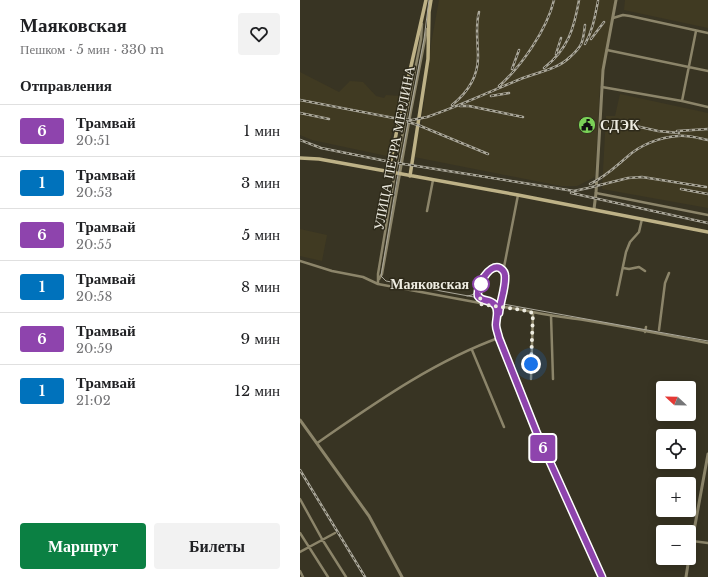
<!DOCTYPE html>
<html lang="ru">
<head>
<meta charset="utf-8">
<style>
	:root { --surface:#fff; --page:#f2f2f2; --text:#202124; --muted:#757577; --line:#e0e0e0; --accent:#0b8043 }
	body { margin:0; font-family:"Libre Baskerville",serif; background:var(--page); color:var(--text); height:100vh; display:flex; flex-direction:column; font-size:15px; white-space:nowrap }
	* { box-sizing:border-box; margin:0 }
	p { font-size:13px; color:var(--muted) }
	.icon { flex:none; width:22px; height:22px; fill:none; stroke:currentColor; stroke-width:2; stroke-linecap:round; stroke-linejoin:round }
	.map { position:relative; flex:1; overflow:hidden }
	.details { display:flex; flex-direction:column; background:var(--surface); width:300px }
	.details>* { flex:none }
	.badge { padding:0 8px; border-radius:3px; font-size:14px; line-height:26px }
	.needle { width:26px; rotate:292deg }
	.fabs { position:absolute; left:356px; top:381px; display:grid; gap:8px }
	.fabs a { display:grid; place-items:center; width:40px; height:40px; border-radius:4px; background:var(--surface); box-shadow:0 2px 10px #0003; font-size:20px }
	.you { position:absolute; width:20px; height:20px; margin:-10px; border:3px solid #fff; border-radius:50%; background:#1a73e8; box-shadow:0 0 0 6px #1a73e833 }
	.map>.badge { position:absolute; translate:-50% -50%; box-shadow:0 0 0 2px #fff }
	h2 { padding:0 20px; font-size:15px; line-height:36px }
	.round { display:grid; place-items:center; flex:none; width:42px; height:42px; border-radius:4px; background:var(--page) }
	.headline { display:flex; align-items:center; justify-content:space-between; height:68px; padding:0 20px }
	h1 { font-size:19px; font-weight:700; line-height:30px }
	.primary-button { display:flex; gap:8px; margin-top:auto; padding:8px 20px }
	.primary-button a { flex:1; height:46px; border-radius:4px; background:var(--accent); color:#fff; font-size:16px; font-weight:700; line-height:46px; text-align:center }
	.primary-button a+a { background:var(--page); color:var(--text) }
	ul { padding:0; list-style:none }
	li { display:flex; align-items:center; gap:12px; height:52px; padding:0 20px; border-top:1px solid var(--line) }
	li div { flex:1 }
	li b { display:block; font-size:15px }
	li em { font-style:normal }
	li .badge { min-width:44px; font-weight:700; text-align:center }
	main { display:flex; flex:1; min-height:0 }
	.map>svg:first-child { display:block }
</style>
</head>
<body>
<main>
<section class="details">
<div class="headline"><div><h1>Маяковская</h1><p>Пешком · 5 мин · 330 m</p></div><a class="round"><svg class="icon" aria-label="heart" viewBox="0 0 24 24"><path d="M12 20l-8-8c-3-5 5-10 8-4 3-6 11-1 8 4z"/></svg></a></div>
<h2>Отправления</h2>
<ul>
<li><span class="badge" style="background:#8e44ad;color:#fff">6</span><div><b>Трамвай</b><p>20:51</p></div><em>1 мин</em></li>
<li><span class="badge" style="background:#0072bc;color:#fff">1</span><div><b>Трамвай</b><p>20:53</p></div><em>3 мин</em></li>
<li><span class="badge" style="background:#8e44ad;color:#fff">6</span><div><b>Трамвай</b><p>20:55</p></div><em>5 мин</em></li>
<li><span class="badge" style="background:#0072bc;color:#fff">1</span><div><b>Трамвай</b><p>20:58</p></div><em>8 мин</em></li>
<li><span class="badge" style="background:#8e44ad;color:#fff">6</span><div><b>Трамвай</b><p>20:59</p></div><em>9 мин</em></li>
<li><span class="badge" style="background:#0072bc;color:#fff">1</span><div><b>Трамвай</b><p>21:02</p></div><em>12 мин</em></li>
</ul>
<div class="primary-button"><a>Маршрут</a><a>Билеты</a></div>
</section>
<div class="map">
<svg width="408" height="577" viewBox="0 0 408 577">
	<rect width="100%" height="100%" fill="#383423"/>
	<path fill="#403a22" d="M 139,0 L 315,0 L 300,86 L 295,176 L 293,178 L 277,186 L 261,186 L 114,157 L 118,135 L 121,127 L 131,44 Z
		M 325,0 L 408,0 L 408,28 L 324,10 Z
		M 0,72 L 39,92 L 50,81 L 63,82 L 76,96 L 84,98 L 86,95 L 100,96 L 87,156 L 12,140 L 0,135 Z
		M 320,94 L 408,113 L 408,208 L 302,189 L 306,116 L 315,116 Z
		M 0,229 L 27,235 L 22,261 L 0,256 Z"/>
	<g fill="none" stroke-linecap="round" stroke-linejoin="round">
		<path stroke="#8c856a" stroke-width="2.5" d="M 313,18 L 323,15 L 330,16 L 408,33
			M 307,50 L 408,71
			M 302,87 L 382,101 L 408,107
			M 382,101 L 396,31
			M 296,193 L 408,215
			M 127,211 L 133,180
			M 0,261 L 32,271 L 63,277 L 78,284 L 180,303 L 223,310 C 243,315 264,317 284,320 C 325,327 367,335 408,343
			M 323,268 L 329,269 L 339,267 L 345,271
			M 79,279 L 82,274 L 111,111 L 127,29
			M 78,284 L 78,274 L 94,179 L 121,39 L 122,24
			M 317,295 L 326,252 L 330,242 L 339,232 L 342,219
			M 251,315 L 253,379
			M 199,324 L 207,277 L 204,267 L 218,195
			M 359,330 L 365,283 L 369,273
			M 345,332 L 346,327
			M 172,350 L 204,427
			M 231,379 L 233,313
			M 17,443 C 75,403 134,361 201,337
			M 0,499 L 22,539 L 46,577
			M 0,533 L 28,577
			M 392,541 L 408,543
			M 0,552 L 35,533
			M 0,571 L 3,577"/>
		<path stroke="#8c856a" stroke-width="3" d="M 294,209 L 296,193 L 303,70 L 316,0
			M 0,420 L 69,516 L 102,577
			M 389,558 L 408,454
			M 386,577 L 389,558"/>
		<path stroke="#beb287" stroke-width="3.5" d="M 0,158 L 19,159 L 218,195 L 408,232
			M 89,171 L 99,119 L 126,0
			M 110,176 L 128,59 L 129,12 L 131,0"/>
		<path stroke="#aba89b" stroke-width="1" d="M 129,0 L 124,39 L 97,180 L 81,276 L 86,281 L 185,299 C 203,303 197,310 197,324 C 197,329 199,333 200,337 L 240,438 L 303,577
			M 167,296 L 172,295 L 176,292 L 190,269 C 195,266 200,268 204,272 L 205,276 L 199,308
			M 192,302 L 408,341"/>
		<defs>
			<path id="rail" d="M 291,39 L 304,22
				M 285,44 C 293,30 295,16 298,1
				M 256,54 L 261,38
				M 244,68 C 268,49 274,29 279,0
				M 212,69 L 219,50
				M 199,86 C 222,66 247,29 254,0
				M 191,96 L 209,93
				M 0,100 L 99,119 L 112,120 L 127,117 C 160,106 191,91 223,78 C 239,72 258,69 270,57 C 283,46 283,41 285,25
				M 152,105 C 167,93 178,77 178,57 C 178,42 175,27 179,12
				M 160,106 L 169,106 L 223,117
				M 0,113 L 29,119
				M 108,122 L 118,125 L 188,154
				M 322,123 L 358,131 L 379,133
				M 377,131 L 408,129
				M 0,140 L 21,148 L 91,162 L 274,191 L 288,188 L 328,178 L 342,177 L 406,187
				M 290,184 C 305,177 315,167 327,157 C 340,145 360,137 378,136 C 388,135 398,138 408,140
				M 381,189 L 408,194
				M 271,193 L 408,223
				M 0,470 L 65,577"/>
		</defs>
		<use href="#rail" stroke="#aba89b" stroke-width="2.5"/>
		<use href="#rail" stroke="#2e2a1a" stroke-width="1" stroke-dasharray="3" stroke-linecap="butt"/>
	</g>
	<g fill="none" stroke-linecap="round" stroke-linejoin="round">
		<defs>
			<path id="line" d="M 199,313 C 200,302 206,287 205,276 C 205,272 203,270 200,268 C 189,263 176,287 178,296 C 182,302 189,299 194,304 C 200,309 196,318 196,325 C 196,329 198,333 199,338 L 236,431 L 302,577"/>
		</defs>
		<use href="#line" stroke="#fff" stroke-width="9"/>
		<use href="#line" stroke="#8e44ad" stroke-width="6"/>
		<path stroke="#edebe0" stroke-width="4" stroke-dasharray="0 7.2" d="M 181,284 L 180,304 L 223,310 L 233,313 L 231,364"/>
	</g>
	<defs>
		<symbol id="civic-disc" viewBox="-11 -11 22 22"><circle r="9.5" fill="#7ad157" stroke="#2e2a1a"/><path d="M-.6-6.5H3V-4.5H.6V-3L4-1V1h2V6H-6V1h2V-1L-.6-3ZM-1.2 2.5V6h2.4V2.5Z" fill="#111"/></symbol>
	</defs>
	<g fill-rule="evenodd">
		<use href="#civic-disc" x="277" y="115" width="20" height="20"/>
	</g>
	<circle fill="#fff" stroke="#8e44ad" stroke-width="2" cx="181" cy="284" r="8"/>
	<g text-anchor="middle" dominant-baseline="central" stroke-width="3" stroke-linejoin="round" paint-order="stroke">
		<g font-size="14" font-weight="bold" fill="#edebe0" stroke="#2e2a1a" text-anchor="start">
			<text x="300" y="125">СДЭК</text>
		</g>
		<g font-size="14" fill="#edebe0" stroke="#2e2a1a">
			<text transform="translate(94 148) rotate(-79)">УЛИЦА ПЕТРА МЕРЛИНА</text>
		</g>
		<g font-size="14" font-weight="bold" fill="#edebe0" stroke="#2e2a1a" text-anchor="end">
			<text x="169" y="284">Маяковская</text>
		</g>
	</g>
</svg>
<div class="fabs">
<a><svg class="needle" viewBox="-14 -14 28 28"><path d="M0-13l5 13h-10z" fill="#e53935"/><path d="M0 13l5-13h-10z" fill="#757577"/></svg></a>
<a><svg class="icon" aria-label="locate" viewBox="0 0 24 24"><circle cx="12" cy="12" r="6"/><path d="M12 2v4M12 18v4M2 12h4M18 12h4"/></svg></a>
<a>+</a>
<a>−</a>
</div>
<div class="you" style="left:231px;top:364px"></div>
<b class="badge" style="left:243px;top:448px;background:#8e44ad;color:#fff">6</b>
</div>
</main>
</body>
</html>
